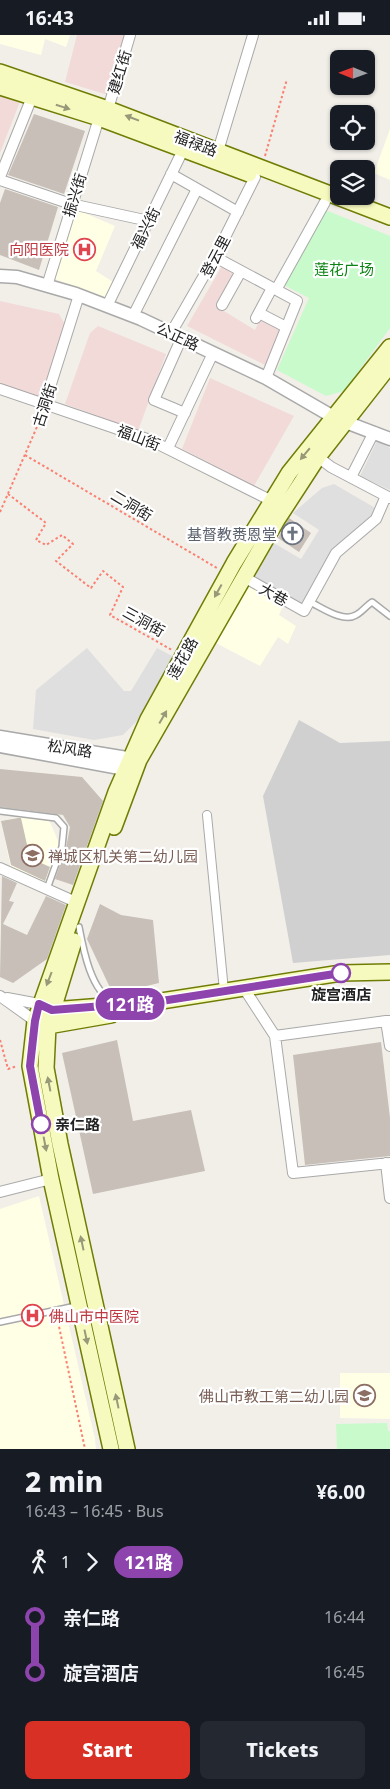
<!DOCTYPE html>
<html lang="en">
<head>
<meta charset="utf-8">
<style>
	:root { --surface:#171b24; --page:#242831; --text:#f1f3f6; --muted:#9ea1a6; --accent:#d93025 }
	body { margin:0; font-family:"Noto Sans","Noto Sans SC",sans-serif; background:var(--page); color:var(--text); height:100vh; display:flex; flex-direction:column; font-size:19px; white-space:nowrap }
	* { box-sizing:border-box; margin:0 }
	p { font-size:16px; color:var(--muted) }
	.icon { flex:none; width:28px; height:28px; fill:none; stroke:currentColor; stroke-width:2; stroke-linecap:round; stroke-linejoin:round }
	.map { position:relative; height:1414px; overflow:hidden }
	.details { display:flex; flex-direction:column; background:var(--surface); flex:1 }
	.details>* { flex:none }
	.badge { padding:0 10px; border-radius:16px; font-size:18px; line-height:32px }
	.needle { width:32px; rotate:271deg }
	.tools { position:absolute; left:330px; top:15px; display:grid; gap:10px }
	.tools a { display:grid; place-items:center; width:45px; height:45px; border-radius:8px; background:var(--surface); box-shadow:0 1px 4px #0004; font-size:25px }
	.map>.badge { position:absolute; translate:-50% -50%; box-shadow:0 0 0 2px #fff }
	.legs { display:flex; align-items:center; gap:8px; height:55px; padding:0 25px; font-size:16px }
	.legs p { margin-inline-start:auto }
	.summary { display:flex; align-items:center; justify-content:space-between; height:85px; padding:0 25px }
	h1 { font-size:28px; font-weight:800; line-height:38px }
	.button { display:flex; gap:10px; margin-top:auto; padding:10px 25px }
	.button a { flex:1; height:58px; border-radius:8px; background:var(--accent); color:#fff; font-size:20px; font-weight:800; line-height:58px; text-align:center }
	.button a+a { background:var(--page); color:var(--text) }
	ul { padding:0 25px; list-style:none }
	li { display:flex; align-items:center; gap:18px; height:55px; font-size:19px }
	li i { display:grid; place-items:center; width:8px; height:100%; margin:0 6px; background:currentColor }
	li i::after { content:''; width:12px; height:12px; margin:-6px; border:4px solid; border-radius:50%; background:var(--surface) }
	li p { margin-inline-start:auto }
	li:first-child i { background:linear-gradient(#0000 50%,currentColor 0) }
	li:last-child i { background:linear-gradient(currentColor 50%,#0000 0) }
	.status { display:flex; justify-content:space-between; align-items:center; height:35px; padding:0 25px; background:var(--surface); direction:ltr }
	.status svg { height:14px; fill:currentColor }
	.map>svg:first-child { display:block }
</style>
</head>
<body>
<div class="status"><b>16:43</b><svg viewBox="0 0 49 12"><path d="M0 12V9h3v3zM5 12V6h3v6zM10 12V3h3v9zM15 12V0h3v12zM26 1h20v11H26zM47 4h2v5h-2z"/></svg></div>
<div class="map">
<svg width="390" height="1414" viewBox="0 0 390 1414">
	<rect width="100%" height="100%" fill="#f2efe9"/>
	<path fill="#e0dfdf" d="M 377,406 L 390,413 L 390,455 L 360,441 Z
		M 334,449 L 377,474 L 365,489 L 341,507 L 303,573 L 251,544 L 272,507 L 301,524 L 319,495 L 293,478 L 322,453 Z
		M 87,613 L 124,656 L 131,656 L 157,613 L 176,623 L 144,679 L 123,700 L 94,705 L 33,694 L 36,655 Z"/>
	<path fill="#f2dad9" d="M 77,0 L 124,0 L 108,60 L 65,47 Z
		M 0,57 L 21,64 L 0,118 Z
		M 222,231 L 234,240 L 219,273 L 255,295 L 261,282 L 282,293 L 267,331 L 187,291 Z
		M 0,266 L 59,279 L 64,288 L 43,364 L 0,350 Z
		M 98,291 L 166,319 L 138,396 L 65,369 L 90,298 Z
		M 210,343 L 294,381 L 254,451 L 182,414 Z"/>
	<path fill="#ffffe5" d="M 0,0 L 70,0 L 66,12 L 45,4 L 41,20 L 0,9 Z
		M 390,94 L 390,145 L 374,138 Z
		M 75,174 L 115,191 L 96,236 L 113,247 L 106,263 L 55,244 Z
		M 247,548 L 285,566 L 279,580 L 296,591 L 288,609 L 278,602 L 260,631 L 214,607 Z
		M 21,782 L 49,785 L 59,808 L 47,849 L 11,834 L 1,786 Z
		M 39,1161 L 95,1404 L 96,1414 L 0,1414 L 0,1174 Z
		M 340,1338 L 390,1338 L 390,1384 L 340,1383 Z"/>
	<path fill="#d0d0d0" d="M 299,685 L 340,708 L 390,706 L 390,920 L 293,928 L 263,761 Z"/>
	<path fill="#c8facc" d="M 323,174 L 390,201 L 390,293 L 344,356 L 326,361 L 277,335 L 309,263 L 282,249 Z
		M 387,1388 L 388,1396 L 390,1396 L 390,1414 L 337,1414 L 336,1389 Z"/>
	<path fill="#c7bfb8" d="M 34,79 L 85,96 L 64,159 L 8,140 Z
		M 5,154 L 58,172 L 39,235 L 0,220 L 0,168 Z
		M 289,483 L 311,498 L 299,517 L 278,503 Z
		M 0,734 L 82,742 L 103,766 L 73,850 L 55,844 L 66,813 L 70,792 L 63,780 L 0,772 Z
		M 18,783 L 21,783 L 30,823 L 50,832 L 45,846 L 11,830 L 1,786 Z
		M 2,841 L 17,848 L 9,866 L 14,867 L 3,889 L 27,900 L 46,861 L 66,870 L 47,924 L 13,948 L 0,942 Z
		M 100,869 L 121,880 L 153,885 L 159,948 L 113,959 L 87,904 Z
		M 117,1005 L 133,1086 L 191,1075 L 205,1136 L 93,1159 L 62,1018 Z
		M 381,1007 L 390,1083 L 390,1121 L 305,1130 L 293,1020 Z"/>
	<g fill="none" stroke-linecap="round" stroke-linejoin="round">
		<defs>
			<path id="service" d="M 310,567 C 321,572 343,588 356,580 C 362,577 366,571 372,567 L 390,581
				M 0,776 L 56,783 L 64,792 L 62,812 L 47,854
				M 79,892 C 83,913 91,957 113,966
				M 0,1287 L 76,1271"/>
			<path id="pedestrian" d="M 207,780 L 224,956"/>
			<path id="minor" d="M 218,116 L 253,0
				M 171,139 L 238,177
				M 0,142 L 32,62
				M 0,145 L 71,169 L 149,186
				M 215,222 L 297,266 L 266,343
				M 47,251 L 99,83 L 108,74 L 130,0
				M 276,255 L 325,167
				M 222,270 L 241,236
				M 107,271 L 183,115
				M 259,278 L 286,292
				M 133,281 L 197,154
				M 256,283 L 272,253
				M 171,298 L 217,218 L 255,142
				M 182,302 L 154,365 L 185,378
				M 0,354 L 150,405 L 272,466
				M 45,368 L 79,260
				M 168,413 L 213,318
				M 318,422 L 331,432 L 390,463
				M 351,442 L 374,397
				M 244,542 L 304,576 L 336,518 L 376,484 L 386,461
				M 0,833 L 78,868
				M 247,958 L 275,1001 L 293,1138 L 390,1128
				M 0,961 L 35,986
				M 7,963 L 39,969
				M 390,986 L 386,986 L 390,1011
				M 275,1001 L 386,986
				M 386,1128 L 390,1163
				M 0,1157 L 51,1144"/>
			<path id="tertiary" d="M 0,241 L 17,242 L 76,259 L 141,284 L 266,343 L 335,383 L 390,404
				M 0,702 L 139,725
				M 0,711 L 125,734"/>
			<path id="secondary" d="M 0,37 L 108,74 L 390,182
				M 0,52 L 99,83 L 249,139
				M 114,792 L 139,725 L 277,485 L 318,422 L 390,330
				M 74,906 L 48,991 L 46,1033 L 60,1109 L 127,1414
				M 45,972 L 52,975 L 155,967 L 341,938 L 390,937
				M 48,991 L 111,980
				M 111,1414 L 51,1144 L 30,1031 L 35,986 L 116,757 L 148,684 L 234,528 L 289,438 L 390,312"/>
		</defs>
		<use href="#service" stroke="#a9a9a9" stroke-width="8"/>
		<use href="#pedestrian" stroke="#a9a9a9" stroke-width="10"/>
		<use href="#minor" stroke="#a9a9a9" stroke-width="12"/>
		<use href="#tertiary" stroke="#a9a9a9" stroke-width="15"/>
		<use href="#secondary" stroke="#707d05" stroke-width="18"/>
		<path stroke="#fa8072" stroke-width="2" stroke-dasharray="2.5 2.5" stroke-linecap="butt" d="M 265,121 L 287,44
			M 25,420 L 217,533
			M 8,459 L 46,488 L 36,505 L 46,510 L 62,500 L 73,509 L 56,526 L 91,553 L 103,536 L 123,552 L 110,580 L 172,615
			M 0,477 L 43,378
			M 0,1005 L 8,1034 L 17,1031
			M 57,1282 L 85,1414"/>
		<use href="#service" stroke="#fff" stroke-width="5"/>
		<use href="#pedestrian" stroke="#fff" stroke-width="8"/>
		<use href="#minor" stroke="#fff" stroke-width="10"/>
		<use href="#tertiary" stroke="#fff" stroke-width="12"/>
		<use href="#secondary" stroke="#f7fabf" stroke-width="15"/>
	</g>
	<defs><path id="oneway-solid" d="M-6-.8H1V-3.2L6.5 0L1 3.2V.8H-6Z" transform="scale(1.25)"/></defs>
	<g fill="#979978">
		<use href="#oneway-solid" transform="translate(63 72) rotate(17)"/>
		<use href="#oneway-solid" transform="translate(132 83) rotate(-159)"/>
		<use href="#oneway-solid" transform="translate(305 419) rotate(130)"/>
		<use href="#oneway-solid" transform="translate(218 556) rotate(119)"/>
		<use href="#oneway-solid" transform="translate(163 682) rotate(-60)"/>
		<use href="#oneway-solid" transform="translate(49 944) rotate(111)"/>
		<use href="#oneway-solid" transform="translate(49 1049) rotate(-101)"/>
		<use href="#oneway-solid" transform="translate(45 1109) rotate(79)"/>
		<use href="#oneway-solid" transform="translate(82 1208) rotate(-102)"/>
		<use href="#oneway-solid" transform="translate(86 1302) rotate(78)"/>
		<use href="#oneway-solid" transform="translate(117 1366) rotate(-102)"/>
	</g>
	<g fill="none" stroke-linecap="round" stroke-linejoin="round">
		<defs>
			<path id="line-1" d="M 41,1089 L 30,1031 L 35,986 L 39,969 L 52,975 L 155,967 L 341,938"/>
		</defs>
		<use href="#line-1" stroke="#fff" stroke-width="11"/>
		<use href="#line-1" stroke="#8e44ad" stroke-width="8"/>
	</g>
	<defs>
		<symbol id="hospital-ring" viewBox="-11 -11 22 22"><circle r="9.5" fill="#fff" stroke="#e0444e" stroke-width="1.5"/><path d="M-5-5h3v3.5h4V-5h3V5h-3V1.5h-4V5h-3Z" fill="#e0444e"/></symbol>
		<symbol id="church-ring" viewBox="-11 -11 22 22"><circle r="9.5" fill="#fff" stroke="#6b7280" stroke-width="1.5"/><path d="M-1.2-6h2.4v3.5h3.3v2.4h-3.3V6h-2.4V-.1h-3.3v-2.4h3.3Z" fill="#6b7280"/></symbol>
		<symbol id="school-ring" viewBox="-11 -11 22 22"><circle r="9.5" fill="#fff" stroke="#8d6e63" stroke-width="1.5"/><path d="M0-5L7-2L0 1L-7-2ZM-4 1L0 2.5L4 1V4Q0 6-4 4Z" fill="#8d6e63"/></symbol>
	</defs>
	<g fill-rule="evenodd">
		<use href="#hospital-ring" x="72" y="202" width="25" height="25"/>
		<use href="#church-ring" x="280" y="486" width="25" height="25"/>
		<use href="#school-ring" x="20" y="808" width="25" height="25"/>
		<use href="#hospital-ring" x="20" y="1268" width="25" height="25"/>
		<use href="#school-ring" x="352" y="1348" width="25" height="25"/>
	</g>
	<g fill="#fff" stroke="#8e44ad" stroke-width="2.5">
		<circle cx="341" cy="938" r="9"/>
		<circle cx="41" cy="1089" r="9"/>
	</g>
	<g text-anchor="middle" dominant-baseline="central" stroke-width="4.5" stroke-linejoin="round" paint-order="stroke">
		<g font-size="15" fill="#222" stroke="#fff">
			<text transform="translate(119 37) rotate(-73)">建红街</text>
			<text transform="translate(196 108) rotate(21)">福禄路</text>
			<text transform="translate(74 160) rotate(-73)">振兴街</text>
			<text transform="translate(145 193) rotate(-64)">福兴街</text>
			<text transform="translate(215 221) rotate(-62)">登云里</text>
			<text transform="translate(178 301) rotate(25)">公正路</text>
			<text transform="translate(44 370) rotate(-72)">古洞街</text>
			<text transform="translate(139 402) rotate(21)">福山街</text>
			<text transform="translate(132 470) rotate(31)">二洞街</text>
			<text transform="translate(274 559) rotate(29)">大巷</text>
			<text transform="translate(144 586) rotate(29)">三洞街</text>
			<text transform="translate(182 623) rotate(-61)">莲花路</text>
			<text transform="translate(70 713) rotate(9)">松风路</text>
		</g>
		<g font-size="15" fill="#be3a42" stroke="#fff" text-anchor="end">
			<text x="69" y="214">向阳医院</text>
			<text x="49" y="1281" text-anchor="start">佛山市中医院</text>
		</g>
		<g font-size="15" fill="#0c8416" stroke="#fff">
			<text x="344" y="234">莲花广场</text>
		</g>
		<g font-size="15" fill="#5b616d" stroke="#fff" text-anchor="end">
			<text x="277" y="499">基督教赉恩堂</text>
		</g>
		<g font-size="15" fill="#785e54" stroke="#fff" text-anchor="start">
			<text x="48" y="821">禅城区机关第二幼儿园</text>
			<text x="349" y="1361" text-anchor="end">佛山市教工第二幼儿园</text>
		</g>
		<g font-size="15" font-weight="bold" fill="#222" stroke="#fff">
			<text x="341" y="959">旋宫酒店</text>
			<text x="55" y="1089" text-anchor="start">亲仁路</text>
		</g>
	</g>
</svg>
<div class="tools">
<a><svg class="needle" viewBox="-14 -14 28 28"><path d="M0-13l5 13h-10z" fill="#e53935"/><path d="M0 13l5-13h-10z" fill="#9ea1a6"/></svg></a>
<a><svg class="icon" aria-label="locate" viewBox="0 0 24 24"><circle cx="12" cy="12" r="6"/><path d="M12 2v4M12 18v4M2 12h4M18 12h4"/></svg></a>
<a><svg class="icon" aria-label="layers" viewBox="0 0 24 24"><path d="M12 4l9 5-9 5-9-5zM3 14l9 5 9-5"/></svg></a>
</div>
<b class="badge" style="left:130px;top:969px;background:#8e44ad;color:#fff">121路</b>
</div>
<section class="details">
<div class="summary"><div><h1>2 min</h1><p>16:43 – 16:45 · Bus</p></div><b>¥6.00</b></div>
<div class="legs"><svg class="icon" aria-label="walk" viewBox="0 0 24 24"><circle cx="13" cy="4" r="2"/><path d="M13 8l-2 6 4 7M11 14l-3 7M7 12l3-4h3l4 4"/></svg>1<svg class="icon" aria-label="forward" viewBox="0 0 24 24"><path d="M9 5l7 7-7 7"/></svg><b class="badge" style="background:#8e44ad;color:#fff">121路</b></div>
<ul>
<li><i style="color:#8e44ad"></i><b>亲仁路</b><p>16:44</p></li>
<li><i style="color:#8e44ad"></i><b>旋宫酒店</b><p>16:45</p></li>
</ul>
<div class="button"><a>Start</a><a>Tickets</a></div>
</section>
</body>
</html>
